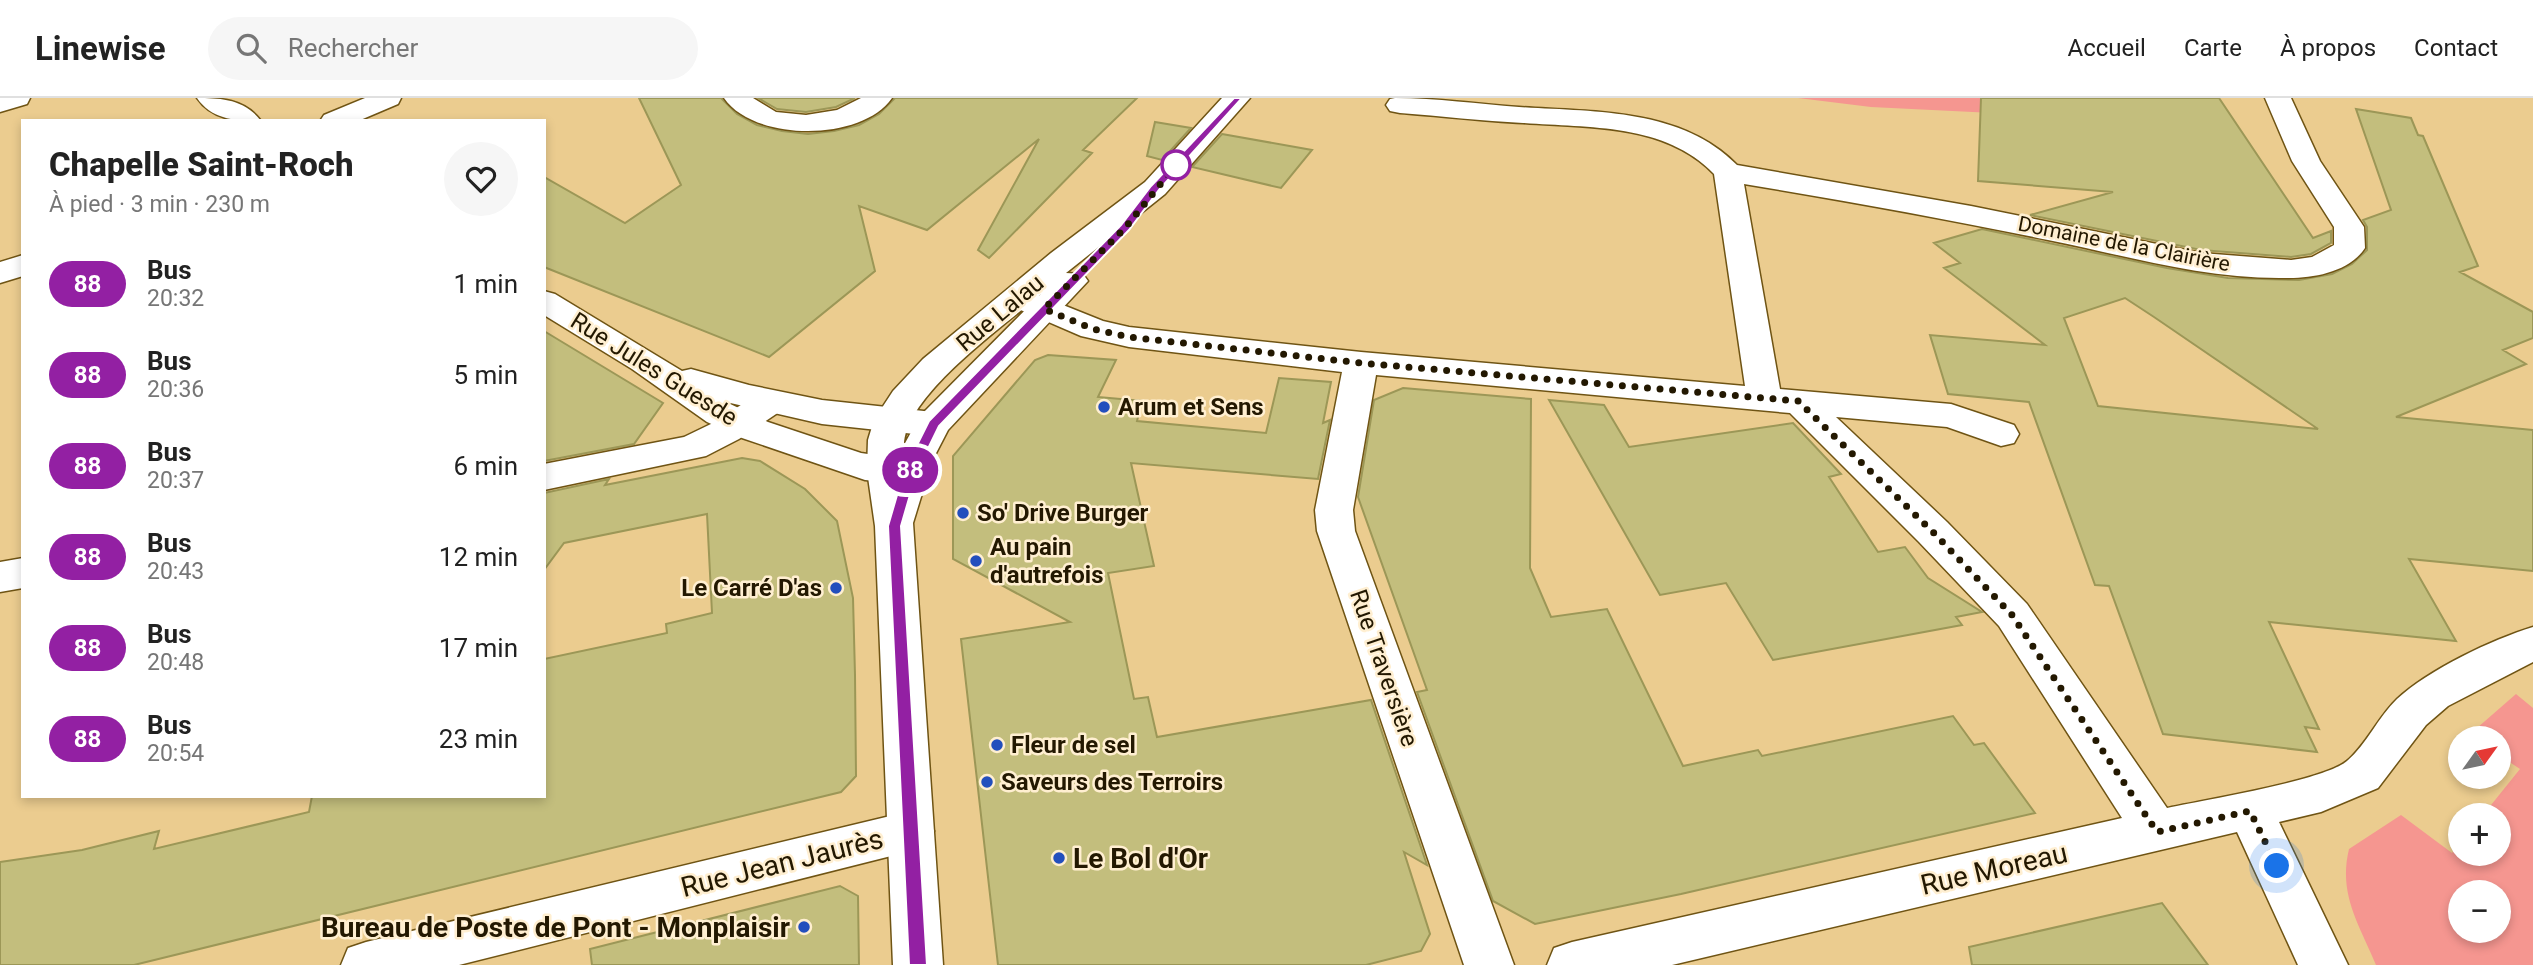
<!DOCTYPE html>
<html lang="fr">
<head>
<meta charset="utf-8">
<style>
	:root { --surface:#fff; --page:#f6f6f6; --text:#222; --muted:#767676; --line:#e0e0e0 }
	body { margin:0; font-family:Roboto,sans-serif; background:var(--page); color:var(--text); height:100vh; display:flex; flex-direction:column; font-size:26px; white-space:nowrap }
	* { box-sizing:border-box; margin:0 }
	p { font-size:23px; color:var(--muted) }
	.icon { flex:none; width:38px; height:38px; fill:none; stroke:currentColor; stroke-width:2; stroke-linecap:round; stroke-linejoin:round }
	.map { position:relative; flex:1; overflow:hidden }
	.drawer { position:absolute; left:21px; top:21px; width:525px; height:679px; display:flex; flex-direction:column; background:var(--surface); border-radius:0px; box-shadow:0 4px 10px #0003 }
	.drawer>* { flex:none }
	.badge { padding:0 14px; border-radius:23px; font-size:24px; line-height:46px }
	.needle { width:46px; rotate:57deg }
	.fabs { position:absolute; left:2448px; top:628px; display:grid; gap:14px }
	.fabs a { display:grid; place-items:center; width:63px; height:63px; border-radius:50%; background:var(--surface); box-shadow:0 4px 10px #0003; font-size:35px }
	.you { position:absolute; width:35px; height:35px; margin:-18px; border:5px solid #fff; border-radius:50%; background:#1a73e8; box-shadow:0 0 0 10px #1a73e833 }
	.map>.badge { position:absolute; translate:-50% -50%; box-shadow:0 0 0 4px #fff }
	.round { display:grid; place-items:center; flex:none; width:74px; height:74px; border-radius:37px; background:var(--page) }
	.overview { display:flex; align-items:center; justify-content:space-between; height:119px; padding:0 28px }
	h1 { font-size:33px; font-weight:800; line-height:52px }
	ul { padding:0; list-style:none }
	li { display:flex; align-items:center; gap:21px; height:91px; padding:0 28px }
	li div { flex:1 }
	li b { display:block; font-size:26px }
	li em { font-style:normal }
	li .badge { min-width:77px; font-weight:700; text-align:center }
	header { display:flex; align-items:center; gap:42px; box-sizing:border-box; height:98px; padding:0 35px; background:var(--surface); border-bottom:2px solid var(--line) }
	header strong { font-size:33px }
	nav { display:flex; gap:38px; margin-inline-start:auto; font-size:24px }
	.search { width:490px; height:63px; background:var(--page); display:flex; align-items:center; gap:18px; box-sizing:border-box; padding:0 24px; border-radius:38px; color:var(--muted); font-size:26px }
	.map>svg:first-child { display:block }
</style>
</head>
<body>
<header>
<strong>Linewise</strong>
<div class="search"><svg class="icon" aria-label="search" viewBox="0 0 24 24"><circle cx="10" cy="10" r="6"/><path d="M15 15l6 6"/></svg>Rechercher</div>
<nav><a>Accueil</a><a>Carte</a><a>À propos</a><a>Contact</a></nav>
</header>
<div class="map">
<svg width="2533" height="867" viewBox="0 0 2533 867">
	<rect width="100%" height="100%" fill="#ebcc8f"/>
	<path fill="#f59690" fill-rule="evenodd" d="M 1798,0 L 2057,0 L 1993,15 L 1871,9 Z
		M 2516,596 L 2533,610 L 2533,867 L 2376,867 C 2359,826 2338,796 2349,751 L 2401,717 L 2452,755 L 2460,745 L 2460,756 L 2499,756 L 2499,718 L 2483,717 L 2520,671 L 2499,657 L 2499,640 L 2474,640 L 2469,637 ZM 2460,794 L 2499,794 L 2499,833 L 2460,833 Z"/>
	<path fill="#c3be7d" stroke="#9c9757" stroke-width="2" fill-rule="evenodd" d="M 639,0 L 721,0 L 737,16 L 757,27 L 782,33 L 808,36 L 834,33 L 859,27 L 879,16 L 895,0 L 1137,0 L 1083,52 L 1092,55 L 989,160 L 978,152 L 1039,41 L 927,132 L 859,108 L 875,173 L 769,259 L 544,169 L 544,79 L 625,125 L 681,87 Z
		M 758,0 L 855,0 L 836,9 L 806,14 L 777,11 Z
		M 1981,0 L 2219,0 L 2313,140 L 2331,133 L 2331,145 L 2311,156 L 2291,159 L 2201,152 L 2030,117 L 2113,94 L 1978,83 Z
		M 2356,11 L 2411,20 L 2418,37 L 2423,38 L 2478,168 L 2460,174 L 2533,214 L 2533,240 L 2503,252 L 2526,266 L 2396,319 L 2533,332 L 2533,473 L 2409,461 L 2456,543 L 2269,524 L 2319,631 L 2305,629 L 2317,654 L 2163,636 L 2109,488 L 2095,487 L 2029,304 L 1948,296 L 1930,237 L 2045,247 L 1944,170 L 1960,165 L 1934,145 L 1982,131 L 2167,170 L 2228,180 L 2299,182 L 2332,176 L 2352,166 L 2367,152 L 2367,129 L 2363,122 L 2391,112 ZM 2125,200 L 2154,219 L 2318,331 L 2098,308 L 2064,220 Z
		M 1155,24 L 1191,30 L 1162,62 L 1147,58 Z
		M 1222,36 L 1312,52 L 1281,90 L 1192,69 Z
		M 544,233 L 663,305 L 634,346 L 544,363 Z
		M 1048,257 L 1116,262 L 1098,299 L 1142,303 L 1137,323 L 1266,335 L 1279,280 L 1331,284 L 1323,325 L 1330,322 L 1318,381 L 1131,365 L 1154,468 L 1108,475 L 1134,601 L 1148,599 L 1157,639 L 1371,602 L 1427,767 L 1404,754 L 1430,836 L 1421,853 L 1366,867 L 998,867 L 961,541 L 1070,524 L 953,461 L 953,358 L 1035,262 Z
		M 1403,290 L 1531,301 L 1530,470 L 1551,519 L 1607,511 L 1683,668 L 1758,652 L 1762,658 L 1953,618 L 1974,647 L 1984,645 L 2035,715 L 1681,796 L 1535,826 L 1493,803 L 1417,594 L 1427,592 L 1358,399 L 1374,302 Z
		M 1549,302 L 1604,307 L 1629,349 L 1793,325 L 1841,376 L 1829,379 L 1878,454 L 1905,449 L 1928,480 L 1982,514 L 1956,519 L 1962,527 L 1773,562 L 1726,485 L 1660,497 Z
		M 742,360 L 760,363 L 805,391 L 837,423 L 853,500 L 855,577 L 856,678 L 841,694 L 134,867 L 0,867 L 0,764 L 82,752 L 159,733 L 154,751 L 309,714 L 312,698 L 544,698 L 544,561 L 667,535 L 666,526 L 712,515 L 707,416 L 564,445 L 544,472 L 544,395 L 609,381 L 605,387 Z
		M 840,788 L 858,798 L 859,867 L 592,867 L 590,851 Z
		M 2162,805 L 2208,867 L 1972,867 L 1969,849 Z"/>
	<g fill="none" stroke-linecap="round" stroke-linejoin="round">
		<defs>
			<path id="minor" d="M 0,0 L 30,0 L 27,6 L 0,14 Z
				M 365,0 L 401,0 L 398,6 L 358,23 L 320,23 L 324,17 Z
				M 724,0 L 753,0 L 776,14 L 806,17 L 837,12 L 861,0 L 892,0 C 862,44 754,44 724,0 Z
				M 1395,0 C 1437,0 1478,6 1519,9 C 1594,14 1681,10 1737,67 L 1971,108 L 2201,155 L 2291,162 L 2312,159 L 2334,147 L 2334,129 L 2292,63 L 2265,0 L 2291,0 L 2320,63 L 2364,129 L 2365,150 C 2350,173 2316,180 2289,180 C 2207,182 2128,158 2048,142 C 1947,121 1846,103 1744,86 L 1780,291 L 1951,306 L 2014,327 L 2019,336 L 2014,345 L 2001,348 L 1947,329 L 1836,319 L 1947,424 L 2027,506 L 2167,710 C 2203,702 2323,683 2347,663 C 2367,646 2378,619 2397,601 C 2430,571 2491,542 2533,529 L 2533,564 L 2448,608 L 2426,627 L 2378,690 L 2321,714 L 2279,724 L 2348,867 L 2298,867 L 2237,734 L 1672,867 L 1547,867 L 1554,850 L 1572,844 L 2122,720 L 1999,528 L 1919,444 L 1790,315 L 1376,277 L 1353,412 L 1355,433 L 1514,867 L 1464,867 L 1317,433 L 1315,412 L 1342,274 L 1129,249 L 1081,238 L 1007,206 L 1002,199 L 1007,192 L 1018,189 L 1103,223 L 1129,229 L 1361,254 L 1745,288 L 1714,76 C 1665,25 1588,30 1523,25 C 1482,23 1441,18 1400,15 L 1390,13 L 1386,7 L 1390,1 Z
				M 23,157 L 23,178 L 0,185 L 0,164 Z
				M 770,293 L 782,296 L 788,304 L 782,312 L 739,341 L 706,358 L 544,392 L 544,366 L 684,339 L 713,325 L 758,296 Z
				M 23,460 L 23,490 L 0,494 L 0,464 Z
				M 911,713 L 927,719 L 934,733 L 927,747 L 911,753 L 459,867 L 341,867 L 348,850 L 366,844 Z"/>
			<path id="tertiary" d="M 197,0 C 220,0 245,1 261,23 C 236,23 212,22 197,0 Z
				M 544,193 L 555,196 L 682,273 L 691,271 L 749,287 L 822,302 L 933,314 L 946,318 L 951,326 L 946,334 L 933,338 L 822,326 L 726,304 L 768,324 L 861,355 L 923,364 L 928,373 L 923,382 L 910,386 L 865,382 L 742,340 L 707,324 L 632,271 L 544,217 Z"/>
			<path id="secondary" d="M 1222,0 L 1250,0 L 1165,96 L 1066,175 L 1083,176 L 1088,183 L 948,332 L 932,363 L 913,425 L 943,867 L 893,867 L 875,428 L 867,372 L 868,342 L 874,322 L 893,293 L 923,261 L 1051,155 L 1145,84 ZM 1041,196 L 920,318 L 904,347 C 905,297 1004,228 1041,196 Z"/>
		</defs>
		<use href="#minor" stroke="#6f5414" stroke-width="3"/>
		<use href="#tertiary" stroke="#6f5414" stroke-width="3"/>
		<use href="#secondary" stroke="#6f5414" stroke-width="3"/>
		<use href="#minor" fill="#fff" fill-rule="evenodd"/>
		<use href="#tertiary" fill="#fff" fill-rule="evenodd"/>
		<use href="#secondary" fill="#fff" fill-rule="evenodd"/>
	</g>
	<path fill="#9320a3" stroke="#fff" stroke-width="2" d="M 1234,0 L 1242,0 L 1159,92 L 1129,132 L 939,328 L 917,373 L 901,428 L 927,867 L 909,867 L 888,428 L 904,373 L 929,323 L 1121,127 L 1151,88 Z"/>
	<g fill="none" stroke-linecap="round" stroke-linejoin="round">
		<path stroke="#231801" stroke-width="7" stroke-dasharray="0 12.6" d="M 1176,67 L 1125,130 L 1044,211 L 1093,231 L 1129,239 L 1361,265 L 1798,303 L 1933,434 L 2012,517 L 2157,734 L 2250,713 L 2277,768"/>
	</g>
	<circle fill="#fff" stroke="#9320a3" stroke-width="3.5" cx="1176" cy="67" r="14"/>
	<g fill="#234fbd" stroke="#ffefd1" stroke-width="2.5">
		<circle cx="1104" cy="309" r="7"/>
		<circle cx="963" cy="415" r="7"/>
		<circle cx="976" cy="463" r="7"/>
		<circle cx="836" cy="490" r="7"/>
		<circle cx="997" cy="647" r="7"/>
		<circle cx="987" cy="684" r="7"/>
		<circle cx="1059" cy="760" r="7"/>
		<circle cx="804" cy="829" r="7"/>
	</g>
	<g text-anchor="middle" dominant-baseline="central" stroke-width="5" stroke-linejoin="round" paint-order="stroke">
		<g font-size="21" fill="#231801" stroke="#ffefd1">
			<text transform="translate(2124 146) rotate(11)">Domaine de la Clairière</text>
		</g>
		<g font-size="24" fill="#231801" stroke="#ffefd1">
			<text transform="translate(1000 215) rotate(-40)">Rue Lalau</text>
			<text transform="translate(654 271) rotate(32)">Rue Jules Guesde</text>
			<text transform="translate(1384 570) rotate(71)">Rue Traversière</text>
		</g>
		<g font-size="24" font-weight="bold" fill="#231801" stroke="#ffefd1" text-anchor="start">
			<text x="1118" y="309">Arum et Sens</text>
			<text x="977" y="415">So' Drive Burger</text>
			<text x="990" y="449">Au pain<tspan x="990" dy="28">d'autrefois</tspan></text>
			<text x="822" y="490" text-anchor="end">Le Carré D'as</text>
			<text x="1011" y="647">Fleur de sel</text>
			<text x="1001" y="684">Saveurs des Terroirs</text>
		</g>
		<g font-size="28" font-weight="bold" fill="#231801" stroke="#ffefd1" text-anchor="start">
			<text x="1073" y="760">Le Bol d'Or</text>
			<text x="790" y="829" text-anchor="end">Bureau de Poste de Pont - Monplaisir</text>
		</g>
		<g font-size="28" fill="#231801" stroke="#ffefd1">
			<text transform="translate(782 765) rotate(-14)">Rue Jean Jaurès</text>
			<text transform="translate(1994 771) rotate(-13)">Rue Moreau</text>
		</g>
	</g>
</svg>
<div class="fabs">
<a><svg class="needle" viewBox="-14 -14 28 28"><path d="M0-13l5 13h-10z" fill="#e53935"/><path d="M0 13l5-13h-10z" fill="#767676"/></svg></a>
<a>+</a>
<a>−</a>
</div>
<div class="you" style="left:2277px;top:768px"></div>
<b class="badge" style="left:910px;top:372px;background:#9320a3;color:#fff">88</b>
<section class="drawer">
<div class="overview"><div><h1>Chapelle Saint-Roch</h1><p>À pied · 3 min · 230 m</p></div><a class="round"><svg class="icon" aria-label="heart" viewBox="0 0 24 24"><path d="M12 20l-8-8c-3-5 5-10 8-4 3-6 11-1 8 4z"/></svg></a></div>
<ul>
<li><span class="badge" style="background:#9320a3;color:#fff">88</span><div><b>Bus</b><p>20:32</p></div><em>1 min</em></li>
<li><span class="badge" style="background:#9320a3;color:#fff">88</span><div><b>Bus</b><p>20:36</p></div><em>5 min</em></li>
<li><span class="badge" style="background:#9320a3;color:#fff">88</span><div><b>Bus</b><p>20:37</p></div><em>6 min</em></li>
<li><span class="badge" style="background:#9320a3;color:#fff">88</span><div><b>Bus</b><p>20:43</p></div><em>12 min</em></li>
<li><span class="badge" style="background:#9320a3;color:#fff">88</span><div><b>Bus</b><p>20:48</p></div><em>17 min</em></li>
<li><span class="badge" style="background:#9320a3;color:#fff">88</span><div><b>Bus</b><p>20:54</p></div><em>23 min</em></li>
</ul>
</section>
</div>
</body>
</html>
